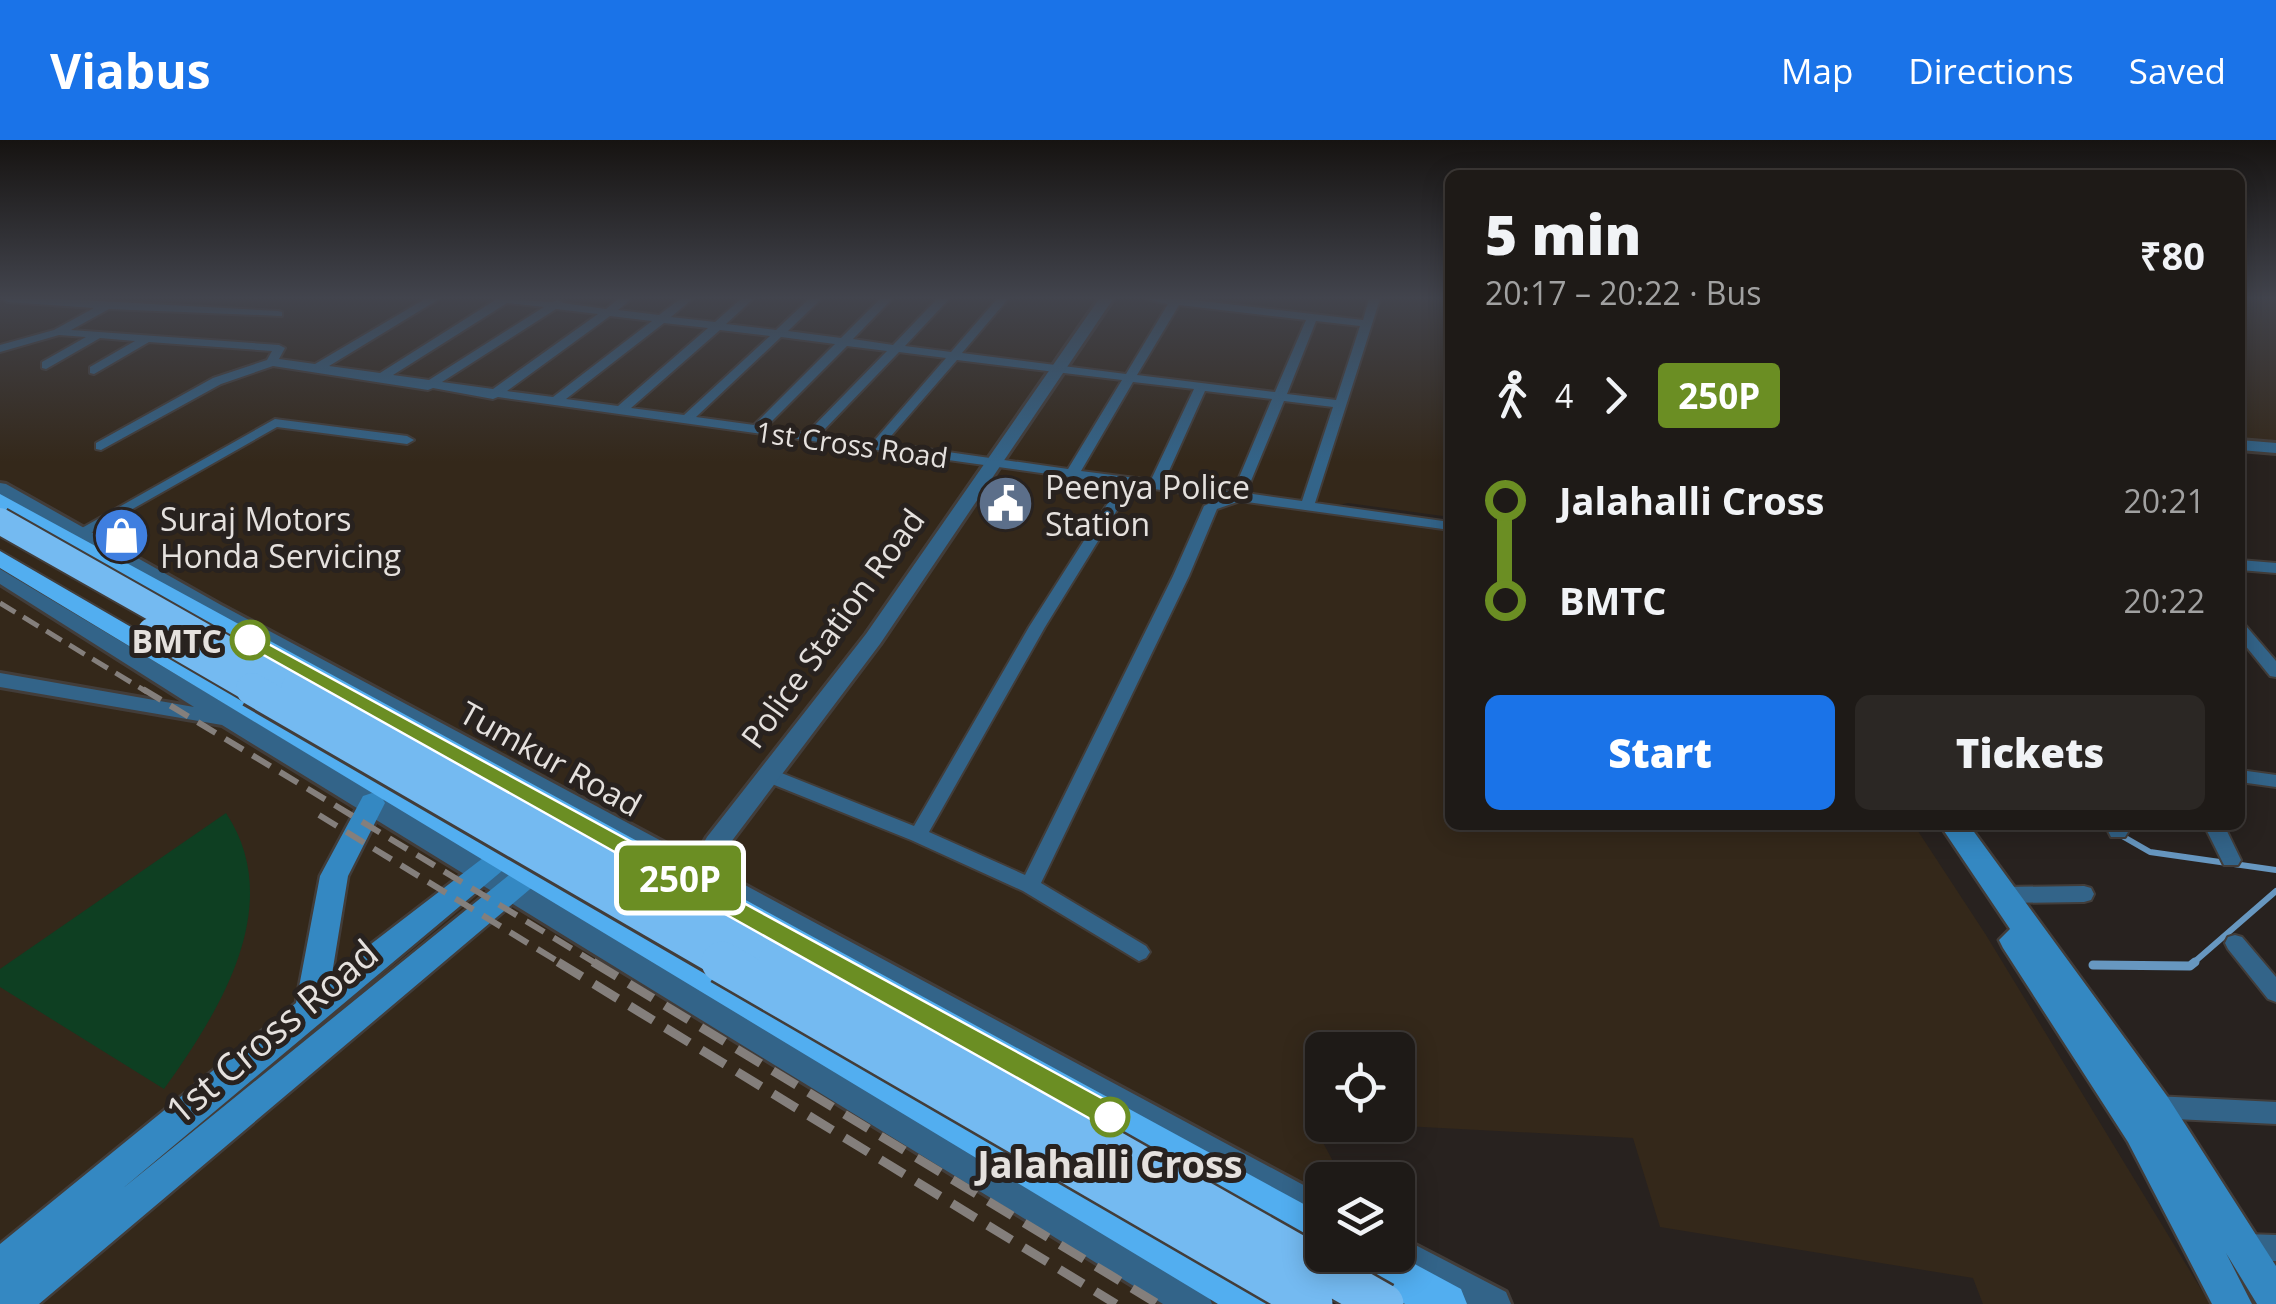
<!DOCTYPE html>
<html lang="en">
<head>
<meta charset="utf-8">
<style>
	:root { --surface:#1e1a17; --page:#2b2724; --text:#f1f3f6; --muted:#a1a1a1; --line:#3c3836; --accent:#1a73e8 }
	body { margin:0; font-family:"Open Sans",sans-serif; background:var(--page); color:var(--text); height:100vh; display:flex; flex-direction:column; font-size:38px; white-space:nowrap }
	* { box-sizing:border-box; margin:0 }
	p { font-size:32px; color:var(--muted) }
	.icon { flex:none; width:55px; height:55px; fill:none; stroke:currentColor; stroke-width:2; stroke-linecap:round; stroke-linejoin:round }
	.map { position:relative; flex:1; overflow:hidden }
	.side { position:absolute; left:1445px; top:30px; width:800px; height:660px; display:flex; flex-direction:column; background:var(--surface); border-radius:15px; box-shadow:0 5px 25px #0003,0 0 0 2px var(--line) }
	.side>* { flex:none }
	.badge { padding:0 20px; border-radius:8px; font-size:35px; line-height:65px }
	.tools { position:absolute; left:1305px; top:892px; display:grid; gap:20px }
	.tools a { display:grid; place-items:center; width:110px; height:110px; border-radius:15px; background:var(--surface); box-shadow:0 5px 25px #0003,0 0 0 2px var(--line); font-size:50px }
	.map>.badge { position:absolute; translate:-50% -50%; box-shadow:0 0 0 5px #fff }
	.legs { display:flex; align-items:center; gap:15px; height:110px; padding:0 40px; font-size:32px }
	.legs p { margin-inline-start:auto }
	.overview { display:flex; align-items:center; justify-content:space-between; height:170px; padding:0 40px }
	h1 { font-size:55px; font-weight:800; line-height:75px }
	.primary-button { display:flex; gap:20px; margin-top:auto; padding:20px 40px }
	.primary-button a { flex:1; height:115px; border-radius:15px; background:var(--accent); color:#fff; font-size:40px; font-weight:800; line-height:115px; text-align:center }
	.primary-button a+a { background:var(--page); color:var(--text) }
	ul { padding:0 40px; list-style:none }
	li { display:flex; align-items:center; gap:35px; height:100px; font-size:38px }
	li i { display:grid; place-items:center; width:15px; height:100%; margin:0 12px; background:currentColor }
	li i::after { content:''; width:25px; height:25px; margin:-12px; border:8px solid; border-radius:50%; background:var(--surface) }
	li p { margin-inline-start:auto }
	li:first-child i { background:linear-gradient(#0000 50%,currentColor 0) }
	li:last-child i { background:linear-gradient(currentColor 50%,#0000 0) }
	header { display:flex; align-items:center; gap:60px; box-sizing:border-box; height:140px; padding:0 50px; background:var(--accent); color:#fff }
	header strong { font-size:48px }
	nav { display:flex; gap:55px; margin-inline-start:auto; font-size:35px }
	.map>svg:first-child { display:block }
</style>
</head>
<body>
<header>
<strong>Viabus</strong>
<nav><a>Map</a><a>Directions</a><a>Saved</a></nav>
</header>
<div class="map">
<svg width="2276" height="1164" viewBox="0 0 2276 1164">
	<rect width="100%" height="100%" fill="#28221f"/>
	<path fill="#34281a" d="M 0,159 L 1450,159 L 1450,377 L 1348,363 L 1308,372 L 1450,392 L 1450,685 L 1914,685 L 1986,795 L 2210,1164 L 1983,1164 L 1973,1138 L 1660,1087 L 1633,998 L 1385,985 L 1398,985 L 1398,910 L 1322,910 L 1322,982 L 1312,982 L 1343,1040 L 1322,1040 L 1322,1052 L 1146,977 L 1167,1164 L 0,1164 Z
		M 2240,159 L 2276,159 L 2276,305 L 2240,302 Z"/>
	<path fill="#0e3f22" d="M 226,673 C 287,765 219,872 164,949 L 0,847 L 0,829 Z"/>
	<g fill="none" stroke-linecap="round" stroke-linejoin="round">
		<path stroke="#6797c0" stroke-width="6" d="M 2103,685 L 2150,712 L 2276,730
			M 2192,824 L 2276,751"/>
		<path stroke="#6797c0" stroke-width="9" d="M 2093,825 L 2190,826 L 2195,822"/>
		<defs>
			<path id="minor" d="M 3,159 L 61,159 L 278,171 L 282,172 L 282,176 L 109,169 L 71,190 L 279,205 L 285,208 L 279,219 L 315,224 L 425,159 L 439,159 L 329,226 L 380,233 L 497,159 L 552,162 L 558,160 L 563,163 L 606,169 L 618,159 L 631,159 L 618,170 L 659,175 L 680,159 L 692,159 L 671,177 L 715,182 L 741,159 L 753,159 L 726,184 L 776,190 L 809,159 L 821,159 L 788,191 L 841,198 L 880,159 L 892,159 L 853,199 L 893,205 L 937,159 L 949,159 L 905,206 L 951,212 L 997,159 L 1008,159 L 962,213 L 1126,234 L 1168,164 L 1146,159 L 1184,159 L 1363,180 L 1369,159 L 1380,159 L 1315,363 L 1450,382 L 1450,390 L 1240,361 L 1217,369 L 1189,436 L 1041,743 L 1146,806 L 1150,812 L 1146,818 L 1139,821 L 1023,751 L 911,700 L 762,640 L 759,635 L 762,630 L 774,630 L 914,686 L 1029,487 L 1120,344 L 498,257 L 493,259 L 433,248 L 428,250 L 273,226 L 221,244 L 101,310 L 96,309 L 96,303 L 213,238 L 267,220 L 272,211 L 149,202 L 94,234 L 90,233 L 90,227 L 135,201 L 100,198 L 46,229 L 42,228 L 42,222 L 86,197 L 59,195 L 0,212 L 0,205 L 54,190 L 94,168 L 8,162 ZM 507,163 L 544,167 L 429,240 L 393,235 ZM 1179,165 L 1306,180 L 1275,252 L 1137,235 ZM 556,169 L 598,174 L 493,249 L 442,242 ZM 610,176 L 652,181 L 553,257 L 507,251 ZM 1316,181 L 1360,186 L 1336,260 L 1287,254 ZM 664,183 L 708,188 L 618,266 L 566,259 ZM 720,190 L 770,196 L 684,275 L 631,268 ZM 781,197 L 835,204 L 754,285 L 696,277 ZM 847,206 L 887,211 L 807,293 L 766,287 ZM 899,212 L 946,218 L 873,302 L 820,294 ZM 957,220 L 1122,240 L 1068,329 L 885,303 ZM 1133,242 L 1194,249 L 1151,340 L 1081,331 ZM 1205,251 L 1272,259 L 1233,352 L 1164,342 ZM 1284,261 L 1333,267 L 1302,361 L 1246,353 ZM 1132,346 L 1220,358 L 1204,366 L 1173,436 L 1025,735 L 929,692 L 1045,487 Z
				M 275,279 L 407,296 L 414,300 L 407,304 L 277,287 L 85,396 L 75,396 L 73,393 Z
				M 2240,420 L 2276,423 L 2276,433 L 2240,430 Z
				M 2240,484 L 2246,486 L 2276,521 L 2276,537 L 2270,536 L 2240,499 Z
				M 2240,630 L 2276,635 L 2276,647 L 2240,642 Z
				M 2105,685 L 2125,685 L 2128,692 L 2125,697 L 2111,697 Z
				M 2204,685 L 2224,685 L 2241,720 L 2238,725 L 2224,725 Z
				M 2084,746 L 2091,748 L 2094,754 L 2091,760 L 2084,762 L 2001,763 L 1994,761 L 1991,755 L 1994,749 L 2001,747 Z
				M 2235,795 L 2242,797 L 2276,837 L 2276,862 L 2268,859 L 2228,809 L 2225,803 L 2228,797 Z
				M 2155,956 L 2276,962 L 2276,984 L 2155,978 L 2147,975 L 2143,967 L 2147,959 Z
				M 2245,1094 L 2276,1095 L 2276,1121 L 2245,1120 L 2236,1116 L 2232,1107 L 2236,1098 Z"/>
			<path id="tertiary" d="M 1099,159 L 1113,159 L 880,504 L 725,710 L 715,729 L 1322,1055 L 1322,1088 L 704,748 L 693,755 L 684,752 L 680,745 L 684,737 L 0,355 L 0,343 L 6,344 L 221,465 L 695,719 L 707,697 L 866,494 Z
				M 2240,300 L 2276,303 L 2276,313 L 2240,310 Z
				M 0,429 L 1207,1152 L 1212,1164 L 1163,1164 L 222,585 L 0,547 L 0,533 L 194,567 L 0,444 Z
				M 1398,1096 L 1506,1152 L 1511,1164 L 1460,1164 L 1386,1124 L 1383,1115 L 1398,1115 Z"/>
			<path id="secondary" d="M 372,653 L 381,656 L 385,663 L 348,736 L 332,834 L 509,698 L 519,695 L 529,698 L 533,705 L 122,1049 L 535,714 L 545,710 L 555,714 L 559,721 L 555,728 L 39,1164 L 0,1164 L 0,1104 L 296,863 L 320,736 L 363,656 Z
				M 1940,685 L 1969,685 L 2167,956 L 2276,1126 L 2276,1164 L 2257,1164 L 2226,1113 L 2252,1164 L 2212,1164 L 2128,1002 L 2003,808 L 1999,800 L 2010,789 Z"/>
			<path id="trunk" d="M 0,354 L 1322,1074 L 1322,1114 L 0,370 Z
				M 0,411 L 1272,1149 L 1278,1164 L 1218,1164 L 0,428 Z
				M 1338,1115 L 1398,1115 L 1461,1149 L 1467,1164 L 1405,1164 L 1344,1129 Z"/>
		</defs>
		<use href="#minor" stroke="#423d3a" stroke-width="4"/>
		<use href="#tertiary" stroke="#423d3a" stroke-width="6"/>
		<use href="#secondary" stroke="#423d3a" stroke-width="5"/>
		<use href="#trunk" stroke="#423d3a" stroke-width="4"/>
		<use href="#minor" fill="#336489" fill-rule="evenodd"/>
		<use href="#tertiary" fill="#336489" fill-rule="evenodd"/>
		<use href="#secondary" fill="#3488c2" fill-rule="evenodd"/>
		<use href="#trunk" fill="#52aef0" fill-rule="evenodd"/>
		<path stroke="#847f7c" stroke-width="5" stroke-dasharray="18 9" stroke-linecap="butt" d="M 0,463 L 147,552"/>
		<path stroke="#847f7c" stroke-width="6" stroke-dasharray="21 11" stroke-linecap="butt" d="M 143,549 L 597,824
			M 319,675 L 562,824"/>
		<path stroke="#847f7c" stroke-width="9" stroke-dasharray="28 14" stroke-linecap="butt" d="M 558,822 L 1116,1164
			M 593,822 L 1158,1164"/>
		<defs>
			<path id="motorway-bridge-far2" d="M 0,381 L 302,552
				M 151,491 L 256,552"/>
			<path id="motorway-bridge-far1" d="M 252,549 L 726,824
				M 297,549 L 783,824"/>
			<path id="motorway-bridge" d="M 722,822 L 1312,1164
				M 779,822 L 1383,1164"/>
		</defs>
		<use href="#motorway-bridge-far2" stroke="#423d3a" stroke-width="30" stroke-linecap="butt"/>
		<use href="#motorway-bridge-far1" stroke="#423d3a" stroke-width="38" stroke-linecap="butt"/>
		<use href="#motorway-bridge" stroke="#423d3a" stroke-width="46" stroke-linecap="butt"/>
		<use href="#motorway-bridge-far2" stroke="#74baf1" stroke-width="26"/>
		<use href="#motorway-bridge-far1" stroke="#74baf1" stroke-width="32"/>
		<use href="#motorway-bridge" stroke="#74baf1" stroke-width="41"/>
	</g>
	<linearGradient id="sky" x2="0" y2="1"><stop stop-color="#161311"/><stop offset="0.49" stop-color="#42444d"/><stop offset="1" stop-color="#42444d" stop-opacity="0"/></linearGradient>
	<rect width="2276" height="322" fill="url(#sky)"/>
	<path fill="#6b8e23" stroke="#fff" stroke-width="2.5" d="M 250,494 L 1120,968 L 1123,977 L 1120,985 L 1110,989 L 1101,985 L 244,504 L 241,500 Z"/>
	<defs>
		<symbol id="civic-disc" viewBox="-11 -11 22 22"><circle r="9.5" fill="#5c6f8a" stroke="#28221f"/><path d="M-.6-6.5H3V-4.5H.6V-3L4-1V1h2V6H-6V1h2V-1L-.6-3ZM-1.2 2.5V6h2.4V2.5Z" fill="#fff"/></symbol>
		<symbol id="shop-disc" viewBox="-11 -11 22 22"><circle r="9.5" fill="#3f7fe0" stroke="#28221f"/><path d="M-5-2.5h2.3a2.7 3.5 0 0 1 5.4 0H5L5.5 6h-11ZM-1.5-2.5h3a1.5 2.3 0 0 0-3 0Z" fill="#fff"/></symbol>
	</defs>
	<g fill-rule="evenodd">
		<use href="#civic-disc" x="974" y="332" width="63" height="63"/>
		<use href="#shop-disc" x="90" y="364" width="63" height="63"/>
	</g>
	<g fill="#fff" stroke="#6b8e23" stroke-width="5">
		<circle cx="250" cy="500" r="18"/>
		<circle cx="1110" cy="977" r="18"/>
	</g>
	<g text-anchor="middle" dominant-baseline="central" stroke-width="10" stroke-linejoin="round" paint-order="stroke">
		<g font-size="28" fill="#e5e1de" stroke="#28221f">
			<text transform="translate(852 304) rotate(8)">1st Cross Road</text>
		</g>
		<g font-size="32" fill="#e5e1de" stroke="#28221f" text-anchor="start">
			<text x="1045" y="346">Peenya Police<tspan x="1045" dy="37">Station</tspan></text>
			<text x="160" y="378">Suraj Motors<tspan x="160" dy="37">Honda Servicing</tspan></text>
		</g>
		<g font-size="32" fill="#e5e1de" stroke="#28221f">
			<text transform="translate(832 488) rotate(-54)">Police Station Road</text>
			<text transform="translate(551 618) rotate(29)">Tumkur Road</text>
		</g>
		<g font-size="32" font-weight="bold" fill="#e5e1de" stroke="#28221f" text-anchor="end">
			<text x="222" y="500">BMTC</text>
		</g>
		<g font-size="38" fill="#e5e1de" stroke="#28221f">
			<text transform="translate(271 891) rotate(-40)">1st Cross Road</text>
		</g>
		<g font-size="38" font-weight="bold" fill="#e5e1de" stroke="#28221f">
			<text x="1110" y="1023">Jalahalli Cross</text>
		</g>
	</g>
</svg>
<div class="tools">
<a><svg class="icon" aria-label="locate" viewBox="0 0 24 24"><circle cx="12" cy="12" r="6"/><path d="M12 2v4M12 18v4M2 12h4M18 12h4"/></svg></a>
<a><svg class="icon" aria-label="layers" viewBox="0 0 24 24"><path d="M12 4l9 5-9 5-9-5zM3 14l9 5 9-5"/></svg></a>
</div>
<b class="badge" style="left:680px;top:738px;background:#6b8e23;color:#fff">250P</b>
<section class="side">
<div class="overview"><div><h1>5 min</h1><p>20:17 – 20:22 · Bus</p></div><b>₹80</b></div>
<div class="legs"><svg class="icon" aria-label="walk" viewBox="0 0 24 24"><circle cx="13" cy="4" r="2"/><path d="M13 8l-2 6 4 7M11 14l-3 7M7 12l3-4h3l4 4"/></svg>4<svg class="icon" aria-label="forward" viewBox="0 0 24 24"><path d="M9 5l7 7-7 7"/></svg><b class="badge" style="background:#6b8e23;color:#fff">250P</b></div>
<ul>
<li><i style="color:#6b8e23"></i><b>Jalahalli Cross</b><p>20:21</p></li>
<li><i style="color:#6b8e23"></i><b>BMTC</b><p>20:22</p></li>
</ul>
<div class="primary-button"><a>Start</a><a>Tickets</a></div>
</section>
</div>
</body>
</html>
